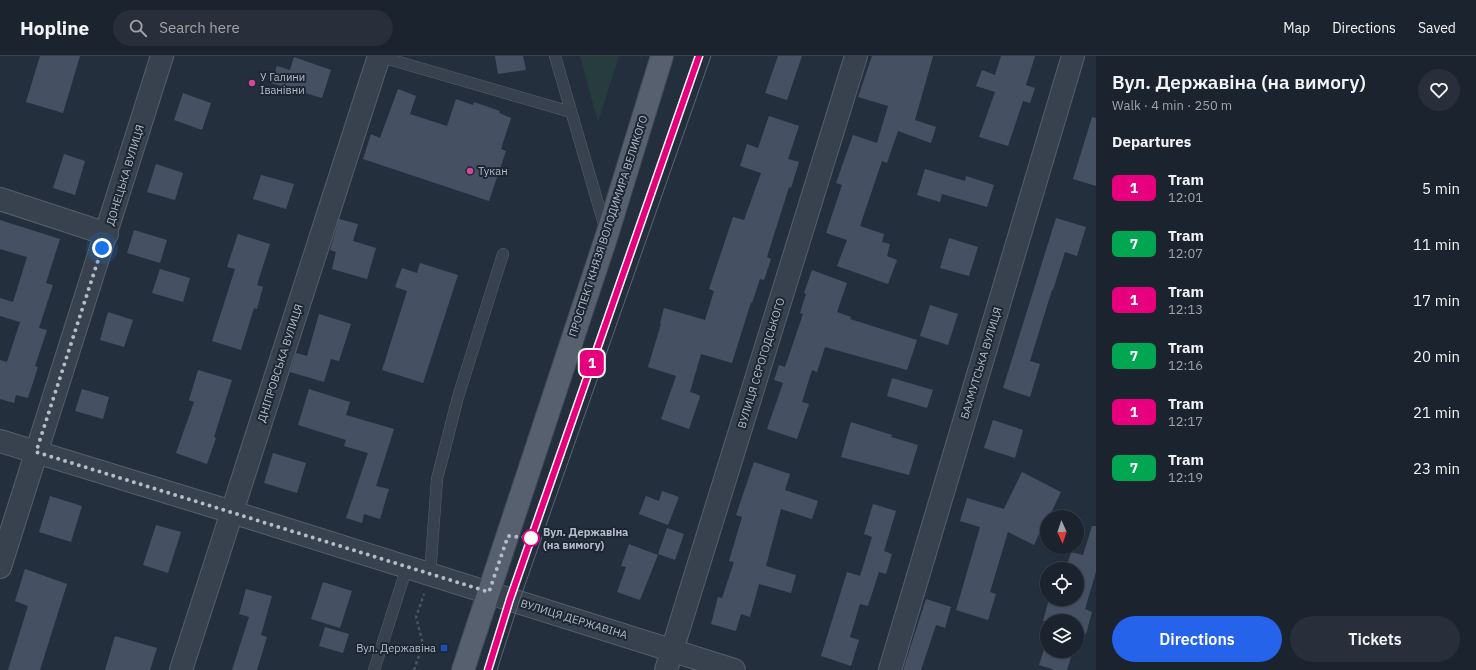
<!DOCTYPE html>
<html lang="en">
<head>
<meta charset="utf-8">
<style>
	:root { --surface:#1b232e; --page:#282f3a; --text:#f1f3f6; --muted:#a0a4aa; --line:#39404a; --accent:#2563eb }
	body { margin:0; font-family:"IBM Plex Sans",sans-serif; background:var(--page); color:var(--text); height:100vh; display:flex; flex-direction:column; font-size:15px; white-space:nowrap }
	* { box-sizing:border-box; margin:0 }
	p { font-size:13px; color:var(--muted) }
	.icon { flex:none; width:22px; height:22px; fill:none; stroke:currentColor; stroke-width:2; stroke-linecap:round; stroke-linejoin:round }
	.map { position:relative; flex:1; overflow:hidden }
	.drawer { display:flex; flex-direction:column; background:var(--surface); width:380px }
	.drawer>* { flex:none }
	.badge { padding:0 8px; border-radius:6px; font-size:14px; line-height:26px }
	.needle { width:26px; rotate:177deg }
	.buttons { position:absolute; left:1040px; top:454px; display:grid; gap:8px }
	.buttons a { display:grid; place-items:center; width:44px; height:44px; border-radius:50%; background:var(--surface); box-shadow:0 1px 3px #0004,0 0 0 1px var(--line); font-size:20px }
	.you { position:absolute; width:20px; height:20px; margin:-10px; border:3px solid #fff; border-radius:50%; background:#1a73e8; box-shadow:0 0 0 6px #1a73e833 }
	.map>.badge { position:absolute; translate:-50% -50%; box-shadow:0 0 0 2px #fff }
	h2 { padding:0 16px; font-size:15px; line-height:36px }
	.round { display:grid; place-items:center; flex:none; width:42px; height:42px; border-radius:21px; background:var(--page) }
	.summary { display:flex; align-items:center; justify-content:space-between; height:68px; padding:0 16px }
	h1 { font-size:19px; font-weight:600; line-height:30px }
	.cta { display:flex; gap:8px; margin-top:auto; padding:8px 16px }
	.cta a { flex:1; height:46px; border-radius:24px; background:var(--accent); color:#fff; font-size:16px; font-weight:600; line-height:46px; text-align:center }
	.cta a+a { background:var(--page); color:var(--text) }
	ul { padding:0; list-style:none }
	li { display:flex; align-items:center; gap:12px; height:56px; padding:0 16px }
	li div { flex:1 }
	li b { display:block; font-size:15px }
	li em { font-style:normal }
	li .badge { min-width:44px; font-weight:700; text-align:center }
	header { display:flex; align-items:center; gap:24px; box-sizing:border-box; height:56px; padding:0 20px; background:var(--surface); border-bottom:1px solid var(--line) }
	header strong { font-size:19px }
	nav { display:flex; gap:22px; margin-inline-start:auto; font-size:14px }
	.search { width:280px; height:36px; background:var(--page); display:flex; align-items:center; gap:10px; box-sizing:border-box; padding:0 14px; border-radius:22px; color:var(--muted); font-size:15px }
	main { display:flex; flex:1; min-height:0 }
	.map>svg:first-child { display:block }
</style>
</head>
<body>
<header>
<strong>Hopline</strong>
<div class="search"><svg class="icon" aria-label="search" viewBox="0 0 24 24"><circle cx="10" cy="10" r="6"/><path d="M15 15l6 6"/></svg>Search here</div>
<nav><a>Map</a><a>Directions</a><a>Saved</a></nav>
</header>
<main>
<div class="map">
<svg width="1096" height="614" viewBox="0 0 1096 614">
	<rect width="100%" height="100%" fill="#242f3e"/>
	<path fill="#263c3f" d="M 580,0 L 619,0 L 598,66 Z"/>
	<path fill="#455162" d="M 40,0 L 80,0 L 63,57 L 26,46 Z
		M 495,0 L 523,0 L 526,14 L 498,18 Z
		M 778,0 L 802,0 L 787,44 L 765,37 Z
		M 872,0 L 933,0 L 915,64 L 936,71 L 931,87 L 898,75 L 887,107 L 882,105 L 860,170 L 884,178 L 882,186 L 890,188 L 887,200 L 897,204 L 888,228 L 837,210 L 847,184 L 826,177 L 842,129 L 836,127 L 853,79 L 877,87 L 888,50 L 858,41 Z
		M 1001,0 L 1035,0 L 1026,29 L 1035,32 L 1030,47 L 1023,45 L 1008,90 L 979,81 L 995,36 L 976,30 L 982,14 L 995,19 Z
		M 294,1 L 331,14 L 322,42 L 271,27 L 277,10 L 290,14 Z
		M 398,33 L 416,40 L 410,58 L 447,70 L 456,43 L 473,49 L 474,46 L 500,55 L 499,57 L 511,62 L 501,93 L 506,95 L 489,145 L 363,103 L 371,78 L 380,82 Z
		M 183,37 L 211,47 L 202,74 L 174,64 Z
		M 769,60 L 799,70 L 788,103 L 799,106 L 791,132 L 789,131 L 767,201 L 771,203 L 764,224 L 760,223 L 752,247 L 751,246 L 732,307 L 701,298 L 690,336 L 699,339 L 700,341 L 689,373 L 661,363 L 676,320 L 648,311 L 661,268 L 660,267 L 664,252 L 705,264 L 714,235 L 709,233 L 733,161 L 744,164 L 761,117 L 740,110 L 747,88 L 758,92 Z
		M 1092,61 L 1096,62 L 1096,130 L 1073,123 Z
		M 64,98 L 85,105 L 75,139 L 53,132 Z
		M 156,108 L 183,117 L 175,144 L 147,136 Z
		M 925,113 L 965,125 L 966,120 L 994,129 L 987,151 L 942,138 L 940,146 L 917,139 Z
		M 261,119 L 294,128 L 286,153 L 253,143 Z
		M 1056,162 L 1086,171 L 1077,200 L 1065,196 L 1053,234 L 1052,234 L 1030,305 L 1040,308 L 1030,341 L 1003,332 Z
		M 339,163 L 358,168 L 353,185 L 376,192 L 367,223 L 332,213 L 336,196 L 330,194 Z
		M 0,164 L 60,183 L 46,227 L 53,229 L 39,272 L 47,274 L 35,310 L 38,311 L 28,342 L 16,339 L 14,347 L 0,343 L 0,304 L 7,306 L 20,266 L 0,260 L 0,242 L 13,246 L 27,201 L 0,193 Z
		M 134,174 L 167,184 L 160,207 L 127,197 Z
		M 238,178 L 270,188 L 257,229 L 263,231 L 257,253 L 254,252 L 241,294 L 212,285 L 235,213 L 227,211 Z
		M 949,182 L 978,191 L 969,220 L 940,212 Z
		M 420,207 L 458,219 L 423,327 L 382,314 L 407,235 L 395,231 L 402,212 L 417,217 Z
		M 160,213 L 190,222 L 183,246 L 152,237 Z
		M 812,214 L 847,227 L 837,256 L 851,261 L 850,263 L 917,284 L 907,314 L 825,291 L 817,316 L 812,314 L 802,346 L 809,348 L 797,383 L 767,373 L 783,327 L 774,324 L 779,309 L 785,311 L 803,258 L 800,257 L 806,238 L 804,237 Z
		M 930,249 L 958,258 L 948,289 L 920,280 Z
		M 108,256 L 133,264 L 124,291 L 100,284 Z
		M 319,258 L 351,268 L 339,305 L 331,303 L 324,326 L 290,316 L 296,297 L 307,300 Z
		M 198,314 L 232,324 L 214,381 L 216,382 L 207,408 L 176,397 L 194,346 L 189,344 Z
		M 892,322 L 933,334 L 927,352 L 887,340 Z
		M 82,333 L 109,341 L 103,363 L 75,355 Z
		M 309,333 L 350,346 L 346,359 L 394,373 L 376,430 L 389,433 L 380,463 L 364,458 L 362,467 L 346,462 L 368,397 L 344,390 L 346,384 L 298,369 Z
		M 993,364 L 1023,374 L 1015,402 L 984,392 Z
		M 851,366 L 892,379 L 891,381 L 918,389 L 909,419 L 841,401 Z
		M 273,397 L 306,407 L 297,437 L 264,427 Z
		M 754,406 L 790,418 L 785,434 L 818,445 L 812,463 L 781,453 L 766,510 L 796,519 L 791,537 L 759,528 L 750,561 L 741,558 L 736,575 L 711,568 L 718,541 L 722,542 L 734,506 L 729,505 L 742,461 L 736,459 Z
		M 1022,416 L 1061,436 L 1049,461 L 1047,461 L 1034,489 L 1008,476 L 990,536 L 996,538 L 988,564 L 956,554 L 980,471 L 960,465 L 967,442 L 1004,453 Z
		M 662,435 L 679,441 L 668,469 L 639,458 L 646,440 L 659,445 Z
		M 50,440 L 82,450 L 71,486 L 39,476 Z
		M 873,448 L 896,455 L 884,495 L 892,498 L 886,518 L 879,516 L 868,550 L 860,548 L 850,581 L 859,584 L 851,610 L 821,600 L 847,516 L 860,520 L 872,481 L 864,478 Z
		M 156,469 L 181,476 L 168,517 L 143,509 Z
		M 1092,470 L 1096,470 L 1096,516 L 1085,553 L 1092,556 L 1086,578 L 1079,576 L 1077,583 L 1077,565 L 1043,565 L 1049,543 L 1077,543 L 1077,513 L 1066,513 L 1071,496 L 1083,499 Z
		M 667,472 L 684,478 L 675,504 L 658,498 Z
		M 629,488 L 658,499 L 640,544 L 617,536 L 626,511 L 621,510 Z
		M 25,513 L 67,528 L 40,614 L 8,614 L 28,550 L 15,545 Z
		M 323,526 L 352,535 L 340,572 L 311,563 Z
		M 246,533 L 272,540 L 261,579 L 267,581 L 257,614 L 232,614 L 249,561 L 239,558 Z
		M 926,543 L 951,551 L 945,572 L 936,569 L 921,614 L 903,614 Z
		M 325,571 L 349,578 L 343,597 L 319,590 Z
		M 115,580 L 157,592 L 150,614 L 105,614 Z
		M 1047,584 L 1047,595 L 1073,595 L 1067,614 L 1055,614 L 1039,609 Z"/>
	<g fill="none" stroke-linecap="round" stroke-linejoin="round">
		<defs>
			<path id="service" d="M 378,0 L 571,56
				M 555,0 L 606,175
				M 430,519 L 437,423 L 458,341 L 503,198
				M 374,614 L 407,511"/>
			<path id="minor" d="M 0,143 L 107,178
				M 0,385 L 232,456 L 734,614
				M 0,511 L 162,0
				M 181,614 L 379,0
				M 666,614 L 856,0
				M 890,614 L 1073,0"/>
			<path id="primary" d="M 463,614 L 607,179 L 662,0"/>
		</defs>
		<use href="#service" stroke="#565f6c" stroke-width="12"/>
		<use href="#minor" stroke="#565f6c" stroke-width="24"/>
		<use href="#primary" stroke="#414a57" stroke-width="24"/>
		<path stroke="#44595c" stroke-width="2.5" stroke-dasharray="3 3" stroke-linecap="butt" d="M 414,614 L 423,588 L 416,561 L 424,538"/>
		<use href="#service" stroke="#38414e" stroke-width="11"/>
		<use href="#minor" stroke="#38414e" stroke-width="22"/>
		<use href="#primary" stroke="#56606e" stroke-width="22"/>
		<path stroke="#5a6575" stroke-width="1" d="M 488,614 L 510,543 L 699,0
			M 497,614 L 519,546 L 711,0"/>
	</g>
	<g fill="none" stroke-linecap="round" stroke-linejoin="round">
		<defs>
			<path id="line" d="M 488,614 L 510,543 L 699,0"/>
		</defs>
		<use href="#line" stroke="#fff" stroke-width="9"/>
		<use href="#line" stroke="#e6007e" stroke-width="6"/>
		<path stroke="#b4bcc9" stroke-width="4" stroke-dasharray="0 7.2" d="M 102,192 L 36,396 L 489,536 L 508,480 L 531,482"/>
	</g>
	<g fill="#d1479c" stroke="#1d2633" stroke-width="1.5">
		<circle cx="252" cy="27" r="4"/>
		<circle cx="470" cy="115" r="4"/>
	</g>
	<circle fill="#fff" stroke="#e6007e" stroke-width="2" cx="531" cy="482" r="8"/>
	<rect fill="#1a4fb4" stroke="#1d2633" stroke-width="1.5" x="440" y="588" width="8" height="8" rx="2"/>
	<g text-anchor="middle" dominant-baseline="central" stroke-width="4" stroke-linejoin="round" paint-order="stroke">
		<g font-size="11" fill="#b4bcc9" stroke="#1d2633" text-anchor="start">
			<text x="260" y="21">У Галини<tspan x="260" dy="13">Іванівни</tspan></text>
			<text x="478" y="115">Тукан</text>
			<text x="436" y="592" text-anchor="end">Вул. Державіна</text>
		</g>
		<g font-size="11" fill="#b4bcc9" stroke="#1d2633">
			<text transform="translate(125 119) rotate(-73)">ДОНЕЦЬКА ВУЛИЦЯ</text>
			<text transform="translate(608 170) rotate(-72)">ПРОСПЕКТ КНЯЗЯ ВОЛОДИМИРА ВЕЛИКОГО</text>
			<text transform="translate(280 307) rotate(-72)">ДНІПРОВСЬКА ВУЛИЦЯ</text>
			<text transform="translate(761 307) rotate(-73)">ВУЛИЦЯ СЄРОГОДСЬКОГО</text>
			<text transform="translate(981 307) rotate(-73)">БАХМУТСЬКА ВУЛИЦЯ</text>
			<text transform="translate(574 563) rotate(17)">ВУЛИЦЯ ДЕРЖАВІНА</text>
		</g>
		<g font-size="11" font-weight="bold" fill="#b4bcc9" stroke="#1d2633" text-anchor="start">
			<text x="543" y="476">Вул. Державіна<tspan x="543" dy="13">(на вимогу)</tspan></text>
		</g>
	</g>
</svg>
<div class="buttons">
<a><svg class="needle" viewBox="-14 -14 28 28"><path d="M0-13l5 13h-10z" fill="#e53935"/><path d="M0 13l5-13h-10z" fill="#a0a4aa"/></svg></a>
<a><svg class="icon" aria-label="locate" viewBox="0 0 24 24"><circle cx="12" cy="12" r="6"/><path d="M12 2v4M12 18v4M2 12h4M18 12h4"/></svg></a>
<a><svg class="icon" aria-label="layers" viewBox="0 0 24 24"><path d="M12 4l9 5-9 5-9-5zM3 14l9 5 9-5"/></svg></a>
</div>
<div class="you" style="left:102px;top:192px"></div>
<b class="badge" style="left:592px;top:307px;background:#e6007e;color:#fff">1</b>
</div>
<section class="drawer">
<div class="summary"><div><h1>Вул. Державіна (на вимогу)</h1><p>Walk · 4 min · 250 m</p></div><a class="round"><svg class="icon" aria-label="heart" viewBox="0 0 24 24"><path d="M12 20l-8-8c-3-5 5-10 8-4 3-6 11-1 8 4z"/></svg></a></div>
<h2>Departures</h2>
<ul>
<li><span class="badge" style="background:#e6007e;color:#fff">1</span><div><b>Tram</b><p>12:01</p></div><em>5 min</em></li>
<li><span class="badge" style="background:#00a651;color:#fff">7</span><div><b>Tram</b><p>12:07</p></div><em>11 min</em></li>
<li><span class="badge" style="background:#e6007e;color:#fff">1</span><div><b>Tram</b><p>12:13</p></div><em>17 min</em></li>
<li><span class="badge" style="background:#00a651;color:#fff">7</span><div><b>Tram</b><p>12:16</p></div><em>20 min</em></li>
<li><span class="badge" style="background:#e6007e;color:#fff">1</span><div><b>Tram</b><p>12:17</p></div><em>21 min</em></li>
<li><span class="badge" style="background:#00a651;color:#fff">7</span><div><b>Tram</b><p>12:19</p></div><em>23 min</em></li>
</ul>
<div class="cta"><a>Directions</a><a>Tickets</a></div>
</section>
</main>
</body>
</html>
